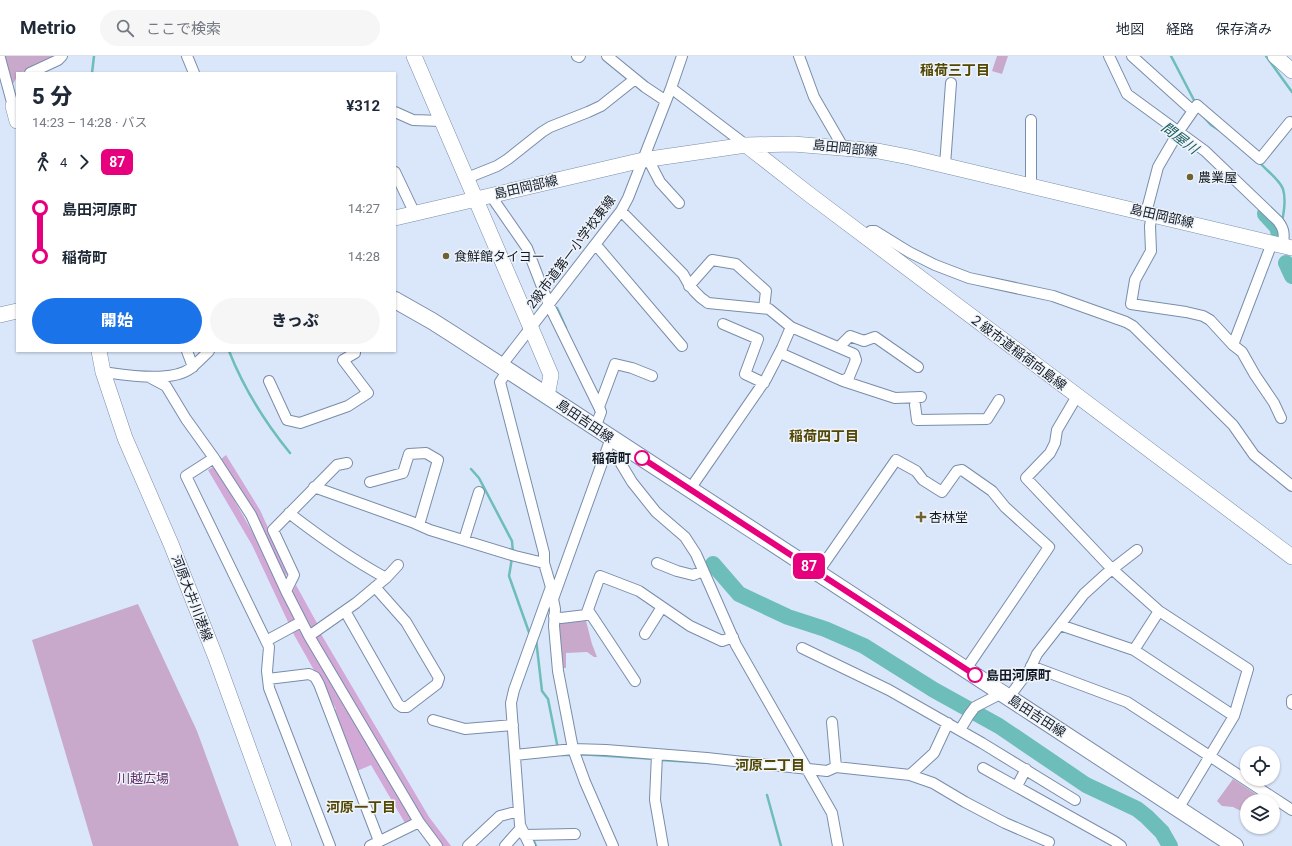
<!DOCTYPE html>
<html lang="ja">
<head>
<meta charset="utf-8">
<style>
	:root { --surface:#fff; --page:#f6f6f7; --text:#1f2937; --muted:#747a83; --line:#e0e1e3; --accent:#1a73e8 }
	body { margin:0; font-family:Roboto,"Noto Sans JP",sans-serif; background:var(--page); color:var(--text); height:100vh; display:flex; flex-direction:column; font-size:15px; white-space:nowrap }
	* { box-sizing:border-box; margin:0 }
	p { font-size:13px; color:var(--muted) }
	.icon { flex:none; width:22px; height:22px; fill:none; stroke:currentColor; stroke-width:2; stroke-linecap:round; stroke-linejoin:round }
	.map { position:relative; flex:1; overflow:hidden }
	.side { position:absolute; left:16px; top:16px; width:380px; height:280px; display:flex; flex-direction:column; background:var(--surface); border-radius:0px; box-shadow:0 1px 3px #0004 }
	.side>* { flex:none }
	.badge { padding:0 8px; border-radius:6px; font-size:14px; line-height:26px }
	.buttons { position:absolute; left:1240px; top:690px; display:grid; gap:8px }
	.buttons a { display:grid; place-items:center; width:40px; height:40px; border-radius:50%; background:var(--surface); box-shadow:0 1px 3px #0004; font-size:20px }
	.map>.badge { position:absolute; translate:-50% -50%; box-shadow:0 0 0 2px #fff }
	.legs { display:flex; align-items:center; gap:6px; height:44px; padding:0 16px; font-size:13px }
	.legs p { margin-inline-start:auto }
	.head { display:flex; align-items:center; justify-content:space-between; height:68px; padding:0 16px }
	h1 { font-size:22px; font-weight:800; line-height:30px }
	.primary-button { display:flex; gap:8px; margin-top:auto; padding:8px 16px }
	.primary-button a { flex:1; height:46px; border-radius:24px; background:var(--accent); color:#fff; font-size:16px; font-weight:800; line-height:46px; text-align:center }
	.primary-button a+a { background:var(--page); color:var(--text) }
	ul { padding:0 16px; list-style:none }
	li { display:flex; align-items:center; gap:14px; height:48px; font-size:15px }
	li i { display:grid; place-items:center; width:6px; height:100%; margin:0 5px; background:currentColor }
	li i::after { content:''; width:10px; height:10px; margin:-5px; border:3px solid; border-radius:50%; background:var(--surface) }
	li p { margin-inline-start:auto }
	li:first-child i { background:linear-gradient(#0000 50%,currentColor 0) }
	li:last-child i { background:linear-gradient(currentColor 50%,#0000 0) }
	header { display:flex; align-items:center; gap:24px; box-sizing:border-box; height:56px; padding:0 20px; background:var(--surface); border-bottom:1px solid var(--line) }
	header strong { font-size:19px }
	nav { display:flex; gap:22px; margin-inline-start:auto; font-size:14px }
	.search { width:280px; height:36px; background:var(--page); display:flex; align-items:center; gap:10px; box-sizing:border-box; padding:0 14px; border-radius:22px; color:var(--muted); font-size:15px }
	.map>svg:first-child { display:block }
</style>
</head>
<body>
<header>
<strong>Metrio</strong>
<div class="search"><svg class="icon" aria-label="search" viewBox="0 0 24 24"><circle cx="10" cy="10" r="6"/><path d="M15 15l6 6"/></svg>ここで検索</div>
<nav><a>地図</a><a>経路</a><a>保存済み</a></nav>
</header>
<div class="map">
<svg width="1292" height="790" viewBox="0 0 1292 790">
	<rect width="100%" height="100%" fill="#dae7fa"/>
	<path fill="#c8a8cb" d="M 4,0 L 55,0 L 21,17 L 17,17 L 17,21 L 11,31 Z
		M 997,0 L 1008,0 L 1002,18 L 992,15 Z
		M 138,548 L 197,675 L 239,790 L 93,790 L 32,584 Z
		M 586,565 L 592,588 L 597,601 L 594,601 L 587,596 L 566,597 L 566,612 L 561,612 L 558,567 Z
		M 1233,723 L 1262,742 L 1260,745 L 1247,745 L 1247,758 L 1233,751 L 1222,750 L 1217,745 Z"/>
	<path fill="#d1a8d6" d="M 226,399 L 260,454 L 288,516 L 284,523 L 255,458 L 221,403 Z
		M 215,410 L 258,486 L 296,564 L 289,568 L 252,489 L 208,414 Z
		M 296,529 L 318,569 L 311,573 L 292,537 Z
		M 299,573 L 412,764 L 405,767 L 371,709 L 357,715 L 333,655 L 336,653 L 293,577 Z
		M 321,578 L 429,761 L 451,790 L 441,790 L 422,764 L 315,582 Z"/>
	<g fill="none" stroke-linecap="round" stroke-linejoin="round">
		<path stroke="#6dbdbb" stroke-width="2.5" d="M 1171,0 L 1196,48
			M 1266,0 L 1292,36
			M 92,17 L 94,0
			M 1203,60 L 1211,69 L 1219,74
			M 1261,106 L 1260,107 C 1267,115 1279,123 1283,133 C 1286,143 1284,156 1282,165
			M 557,252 L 566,272
			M 229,295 C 244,333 264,365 290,397
			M 471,413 L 479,422 L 512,485 L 513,497
			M 512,502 L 509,520 L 530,579
			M 536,583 L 542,635 L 548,643 L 558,693
			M 578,698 L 655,703
			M 562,699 L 573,699
			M 660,704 L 711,707
			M 767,739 L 781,790
			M 532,781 L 536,790"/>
		<path stroke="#6dbdbb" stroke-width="16" d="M 1265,158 L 1277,171 L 1279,178
			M 1286,207 L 1292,220
			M 713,508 L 739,538 L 788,561 L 825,573 L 864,590 L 934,634 L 999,670 L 1086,729 L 1137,753 L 1147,761 L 1162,776 L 1170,790"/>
		<defs>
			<path id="street" d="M 187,0 L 194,17
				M 577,0 L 579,1 L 580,0
				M 607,0 L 645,31 L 666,45
				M 799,0 L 814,41 L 843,91
				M 1109,0 L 1127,38 L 1205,95 L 1278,165 C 1285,174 1284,179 1283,190
				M 1132,0 L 1193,55
				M 0,2 L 13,50
				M 30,17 L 58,4 L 62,0
				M 671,32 L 746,89
				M 395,56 L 413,64 L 442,65
				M 1031,64 L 1031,129
				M 648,103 L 660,126 L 679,147
				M 945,109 L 951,27
				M 395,116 L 415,158
				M 467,122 L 497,110 L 508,103 L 542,76 L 550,71 L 588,56 L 601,50 L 635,23
				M 491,140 L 527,192 L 549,249 L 599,351 L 601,356 L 595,372
				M 621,155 L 683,218 C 689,230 697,240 708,247 L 769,253 L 791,271 L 782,292 L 766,323 L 690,433
				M 1146,157 L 1158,111 L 1179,75 L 1197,49 L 1260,103 L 1290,66
				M 1152,158 L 1150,170 L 1151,195 L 1135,224 L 1131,248 L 1186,256 L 1203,260 L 1210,264 L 1233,289 L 1242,296 L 1255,319 L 1274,347 L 1281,362
				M 864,180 L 871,175 L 875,175 L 909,196 L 935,209 L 969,222 L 1053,240 L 1126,266 L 1133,270 L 1233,369 L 1254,399 L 1292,430
				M 596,189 L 682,290
				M 689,230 L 712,204 L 736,208 L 766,235 L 764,252
				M 723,268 L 758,283 L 745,318 L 764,327
				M 1233,289 L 1272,187
				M 839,291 L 850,280 L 864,285 L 875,281 L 918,311
				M 187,295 L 193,311
				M 780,297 L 843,325 L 849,321 L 856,304 L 854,298 L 791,271
				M 501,310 L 621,155 L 628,142 L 671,32 L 682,0
				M 508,314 L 500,326 L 544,497 L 544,507
				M 103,316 C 126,319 172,327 191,312 C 197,307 203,301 209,295
				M 149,321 L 166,330 L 186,363 L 214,402 L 251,459 L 286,535 L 309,580 L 419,766 L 437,790
				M 269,325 L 287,364 L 300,367 L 348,350 L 368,337 L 343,304 L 355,297 L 355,295
				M 843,325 L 895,342 L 921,341
				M 1077,340 L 1057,374 L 1055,387 L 1050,397 L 1026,422 L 1112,513 L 1159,555 L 1248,613 L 1234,660 L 1178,753
				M 915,349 L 917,364 L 987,363 L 999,344
				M 599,351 L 615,308 L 632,312 L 652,320
				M 611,382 L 553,543 L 555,553 L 554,570 L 558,615 L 573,693 L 585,726 L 613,790
				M 624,391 L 620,406 L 632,426 L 656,456 L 685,481 L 696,498 L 736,589 L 832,757 L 838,790
				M 214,402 L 186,420 L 269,591 L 267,615 L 269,632 L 330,790
				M 370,426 L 403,417 L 409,398 L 426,397 L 438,404 L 419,469
				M 314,431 L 412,466 L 430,474 L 515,500 L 544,507 L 551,531 L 514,634 L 511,647 L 520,769 L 530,790
				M 289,457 C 320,481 351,503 386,522
				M 464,484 L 479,436
				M 657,507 L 677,515 L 693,519 L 703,515
				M 818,516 L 896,404 L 916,415 L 923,424 L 942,436 L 957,415 L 962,414 L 992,435 L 1005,451 L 1049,491 L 966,613
				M 286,535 L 294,519 L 273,474 L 337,409 L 347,407
				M 588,554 L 635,625
				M 345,555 L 398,648 L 402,651 L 407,651 L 437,628 L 439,622 L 406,566 L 375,531
				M 554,560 L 561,562 L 586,559 L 600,520 L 639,535 L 690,570 L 722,585 L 733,581
				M 1060,569 L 1134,594 L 1234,660
				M 645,578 L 662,551
				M 309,580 L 356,547 L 386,522 L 398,509
				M 266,585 L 301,566
				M 802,592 L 889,634 L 982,687 L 1075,744
				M 1134,594 L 1159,555
				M 1031,610 L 1127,646 L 1292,754
				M 268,623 L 309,618 L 315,621 L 319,628 L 379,785
				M 1009,641 L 1030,613 L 1037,598 L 1084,538 L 1106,518 L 1137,494
				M 1292,644 L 1292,648
				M 433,664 L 465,673 L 513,669
				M 832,666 L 836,711
				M 960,674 L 969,659 L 975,651 L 1002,637
				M 657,698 L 655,744 L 663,790
				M 515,699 L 573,693 L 606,694 L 707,702 L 827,715 L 836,711 L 910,719 L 934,697 L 948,667
				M 983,712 L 1114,785 L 1121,790
				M 910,719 L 933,727 L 965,746 L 1005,767 L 1049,786
				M 1017,730 L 1026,713
				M 524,779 L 575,778
				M 370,790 L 419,766
				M 468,790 L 500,760 L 519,755
				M 505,790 L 521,772"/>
			<path id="secondary" d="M 414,0 L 531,272 L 551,319 L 547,340
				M 1275,0 L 1292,15
				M 13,50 L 17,65
				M 746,89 L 810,139 L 1292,501
				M 395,162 L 643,104 L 746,89 L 793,88 L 878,95 L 909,101 L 1292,192
				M 0,259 L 17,255
				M 99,295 L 103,316 L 125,382 L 171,488 L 216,602 L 284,790"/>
			<path id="primary" d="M 395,244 L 432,265 L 454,279 C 714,449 975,619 1235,790"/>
		</defs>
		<use href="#street" stroke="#798daa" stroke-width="12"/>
		<use href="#secondary" stroke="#798daa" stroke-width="16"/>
		<use href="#primary" stroke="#798daa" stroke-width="18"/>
		<use href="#street" stroke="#fff" stroke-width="10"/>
		<use href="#secondary" stroke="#fff" stroke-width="15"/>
		<use href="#primary" stroke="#fff" stroke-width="16"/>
	</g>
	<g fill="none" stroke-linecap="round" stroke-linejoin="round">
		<defs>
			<path id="line-1" d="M 642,402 L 975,619"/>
		</defs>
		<use href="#line-1" stroke="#fff" stroke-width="9"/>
		<use href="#line-1" stroke="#e6007e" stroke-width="6"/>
	</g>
	<g fill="#6e6330" stroke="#eff4fa" stroke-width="1.5">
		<circle cx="1190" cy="121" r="4"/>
		<circle cx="446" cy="200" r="4"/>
		<path d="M919 455h4v4h4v4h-4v4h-4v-4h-4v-4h4z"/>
	</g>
	<g fill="#fff" stroke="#e6007e" stroke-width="2">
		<circle cx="642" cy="402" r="7"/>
		<circle cx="975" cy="619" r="7"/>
	</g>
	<g text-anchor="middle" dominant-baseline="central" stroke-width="3" stroke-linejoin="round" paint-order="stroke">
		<g font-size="13" fill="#131a25" stroke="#eff4fa">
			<text transform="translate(845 92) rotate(6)">島田岡部線</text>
			<text transform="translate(526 131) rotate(-13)">島田岡部線</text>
			<text transform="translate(1162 160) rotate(13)">島田岡部線</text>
			<text transform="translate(571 196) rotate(-53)">2級市道第一小学校東線</text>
			<text transform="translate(1018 296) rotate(37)">２級市道稲荷向島線</text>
			<text transform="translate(585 365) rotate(34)">島田吉田線</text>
			<text transform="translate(192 542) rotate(69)">河原大井川港線</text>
			<text transform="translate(1037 660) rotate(33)">島田吉田線</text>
		</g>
		<g font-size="13" fill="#131a25" stroke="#eff4fa" text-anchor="start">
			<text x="1198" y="121">農業屋</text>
			<text x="454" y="200">食鮮館タイヨー</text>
			<text x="929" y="461">杏林堂</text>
		</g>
		<g font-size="13" font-weight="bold" fill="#131a25" stroke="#eff4fa" text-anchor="end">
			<text x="631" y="402">稲荷町</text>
			<text x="986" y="619" text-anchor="start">島田河原町</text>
		</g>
		<g font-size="13" fill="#602d66" stroke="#eff4fa">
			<text x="143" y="722">川越広場</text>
		</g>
		<g font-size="14" font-weight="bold" fill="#534704" stroke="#eff4fa">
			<text x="955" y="14">稲荷三丁目</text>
			<text x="824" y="380">稲荷四丁目</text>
			<text x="770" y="709">河原二丁目</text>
			<text x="361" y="751">河原一丁目</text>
		</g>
		<g font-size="14" font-style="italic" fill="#175b5b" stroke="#eff4fa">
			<text transform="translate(1180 82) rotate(37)">問屋川</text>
		</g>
	</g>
</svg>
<div class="buttons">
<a><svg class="icon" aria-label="locate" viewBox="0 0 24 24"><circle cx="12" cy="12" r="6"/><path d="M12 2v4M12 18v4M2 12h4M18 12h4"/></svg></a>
<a><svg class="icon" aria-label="layers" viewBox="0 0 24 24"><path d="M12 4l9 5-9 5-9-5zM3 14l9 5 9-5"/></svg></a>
</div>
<b class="badge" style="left:809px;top:510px;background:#e6007e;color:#fff">87</b>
<section class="side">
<div class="head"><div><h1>5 分</h1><p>14:23 – 14:28 · バス</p></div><b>¥312</b></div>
<div class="legs"><svg class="icon" aria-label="walk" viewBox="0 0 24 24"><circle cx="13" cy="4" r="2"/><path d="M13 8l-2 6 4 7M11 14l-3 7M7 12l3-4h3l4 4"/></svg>4<svg class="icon" aria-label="forward" viewBox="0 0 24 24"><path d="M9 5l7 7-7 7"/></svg><b class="badge" style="background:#e6007e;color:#fff">87</b></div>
<ul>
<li><i style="color:#e6007e"></i><b>島田河原町</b><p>14:27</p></li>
<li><i style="color:#e6007e"></i><b>稲荷町</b><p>14:28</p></li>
</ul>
<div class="primary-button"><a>開始</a><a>きっぷ</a></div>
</section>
</div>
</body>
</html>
